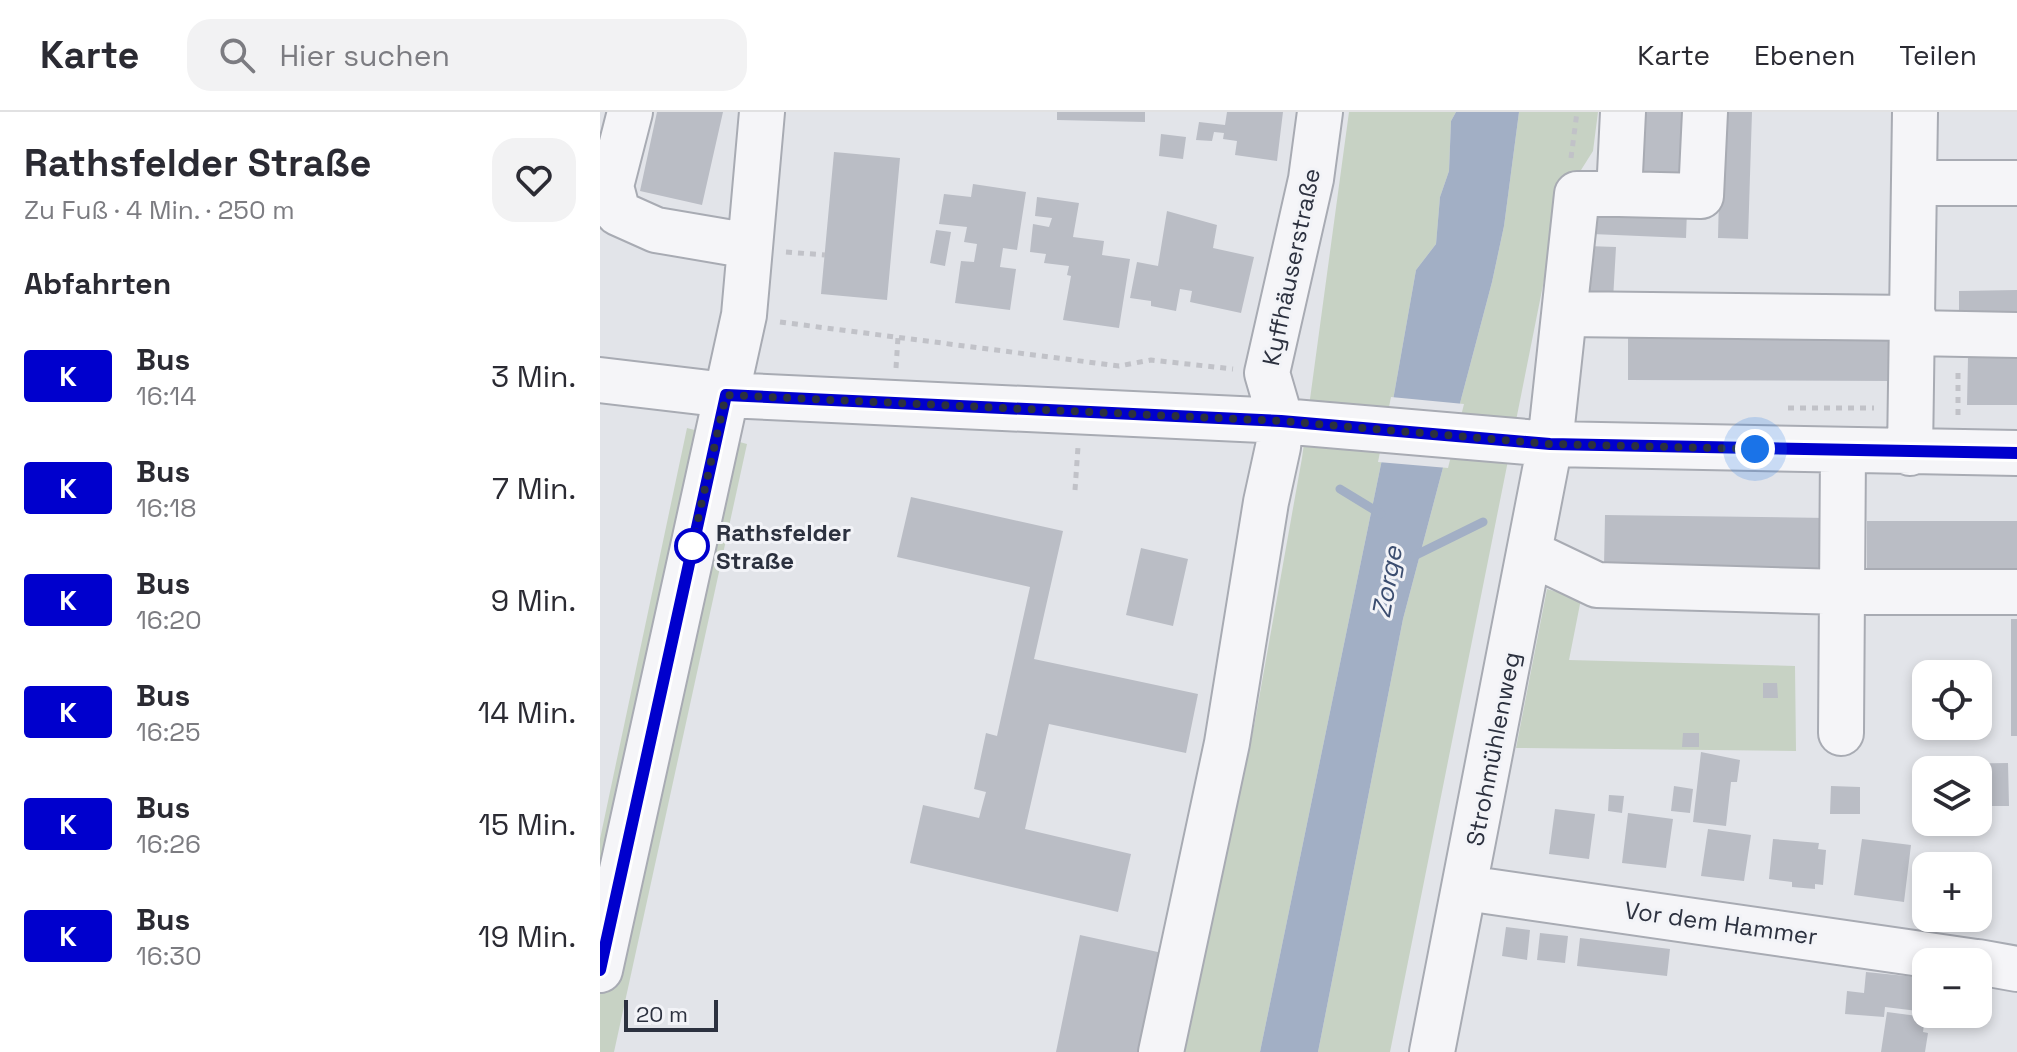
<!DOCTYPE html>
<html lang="de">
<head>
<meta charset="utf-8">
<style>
	:root { --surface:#fff; --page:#f2f2f3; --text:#2b2b33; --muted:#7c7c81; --line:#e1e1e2 }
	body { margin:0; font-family:"Space Grotesk",sans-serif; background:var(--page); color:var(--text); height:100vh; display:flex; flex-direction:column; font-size:30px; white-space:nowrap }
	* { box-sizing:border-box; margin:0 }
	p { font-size:26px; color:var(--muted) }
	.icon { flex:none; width:44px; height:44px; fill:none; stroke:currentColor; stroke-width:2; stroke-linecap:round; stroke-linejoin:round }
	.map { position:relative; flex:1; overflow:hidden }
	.panel { display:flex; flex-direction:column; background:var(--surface); width:600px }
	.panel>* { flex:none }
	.badge { padding:0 16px; border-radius:6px; font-size:28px; line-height:52px }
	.buttons { position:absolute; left:1312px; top:548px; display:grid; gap:16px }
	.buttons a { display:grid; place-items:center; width:80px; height:80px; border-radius:16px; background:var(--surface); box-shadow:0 4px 12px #0003; font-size:40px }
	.scale { position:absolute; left:24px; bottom:20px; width:94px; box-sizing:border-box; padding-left:8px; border:4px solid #2c313f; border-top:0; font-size:22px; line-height:28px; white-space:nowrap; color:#2c313f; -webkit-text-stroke:6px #f2f3f7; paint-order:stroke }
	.you { position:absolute; width:40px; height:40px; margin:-20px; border:6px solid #fff; border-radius:50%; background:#1a73e8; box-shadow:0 0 0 12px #1a73e833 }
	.map>.badge { position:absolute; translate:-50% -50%; box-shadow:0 0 0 4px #fff }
	h2 { padding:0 24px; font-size:30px; line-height:72px }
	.round { display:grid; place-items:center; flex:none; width:84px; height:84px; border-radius:24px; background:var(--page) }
	.head { display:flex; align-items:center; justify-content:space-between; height:136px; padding:0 24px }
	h1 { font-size:38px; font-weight:700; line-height:60px }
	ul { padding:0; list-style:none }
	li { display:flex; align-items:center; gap:24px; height:112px; padding:0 24px }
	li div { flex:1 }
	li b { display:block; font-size:30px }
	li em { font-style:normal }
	li .badge { min-width:88px; font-weight:700; text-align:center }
	header { display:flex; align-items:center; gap:48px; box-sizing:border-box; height:112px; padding:0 40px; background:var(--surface); border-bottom:2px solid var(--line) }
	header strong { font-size:38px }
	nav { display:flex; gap:44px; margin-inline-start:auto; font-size:28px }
	.search { width:560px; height:72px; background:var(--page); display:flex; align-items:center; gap:20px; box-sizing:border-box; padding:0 28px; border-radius:24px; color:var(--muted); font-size:30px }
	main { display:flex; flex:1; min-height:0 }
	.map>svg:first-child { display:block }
</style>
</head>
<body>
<header>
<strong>Karte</strong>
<div class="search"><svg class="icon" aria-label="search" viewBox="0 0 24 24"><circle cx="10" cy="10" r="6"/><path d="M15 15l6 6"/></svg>Hier suchen</div>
<nav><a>Karte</a><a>Ebenen</a><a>Teilen</a></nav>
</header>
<main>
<section class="panel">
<div class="head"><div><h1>Rathsfelder Straße</h1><p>Zu Fuß · 4 Min. · 250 m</p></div><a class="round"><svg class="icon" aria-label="heart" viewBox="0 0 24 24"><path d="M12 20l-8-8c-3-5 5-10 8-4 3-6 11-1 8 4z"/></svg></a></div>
<h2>Abfahrten</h2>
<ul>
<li><span class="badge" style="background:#0000cd;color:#fff">K</span><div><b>Bus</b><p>16:14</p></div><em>3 Min.</em></li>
<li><span class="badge" style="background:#0000cd;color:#fff">K</span><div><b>Bus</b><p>16:18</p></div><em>7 Min.</em></li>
<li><span class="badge" style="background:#0000cd;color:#fff">K</span><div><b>Bus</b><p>16:20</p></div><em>9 Min.</em></li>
<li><span class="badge" style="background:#0000cd;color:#fff">K</span><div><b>Bus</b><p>16:25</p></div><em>14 Min.</em></li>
<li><span class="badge" style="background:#0000cd;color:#fff">K</span><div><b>Bus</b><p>16:26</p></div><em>15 Min.</em></li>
<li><span class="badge" style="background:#0000cd;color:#fff">K</span><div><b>Bus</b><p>16:30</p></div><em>19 Min.</em></li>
</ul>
</section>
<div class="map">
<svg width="1417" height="940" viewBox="0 0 1417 940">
	<rect width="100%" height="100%" fill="#e2e4e9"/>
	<path fill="#c7d2c4" d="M 749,0 L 856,0 L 851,9 L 849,59 L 840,85 L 836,132 L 816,158 L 786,328 L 660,940 L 585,940 L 655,609 L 702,346 Z
		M 919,0 L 998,0 L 993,39 L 959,93 L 790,940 L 718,940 L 803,507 L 892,170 L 904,114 Z
		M 87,316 L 147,332 L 14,940 L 0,940 L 0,727 Z
		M 947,477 L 981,487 L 969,548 L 1195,554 L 1196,639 L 916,636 Z"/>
	<path fill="#a2afc5" d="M 856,0 L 919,0 L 904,114 L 892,170 L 803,507 L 718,940 L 660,940 L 786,328 L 816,158 L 836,132 L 840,85 L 849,59 L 851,9 Z"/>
	<path fill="#e2e4e9" d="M 791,285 L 864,292 L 848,356 L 778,350 Z"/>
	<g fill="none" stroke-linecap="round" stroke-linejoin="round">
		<path stroke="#a2afc5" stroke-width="9" d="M 740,377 L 781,402
			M 814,444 L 883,410"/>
	</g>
	<path fill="#babdc5" d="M 57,0 L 123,0 L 102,93 L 40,79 Z
		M 457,0 L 545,0 L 545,10 L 457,8 Z
		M 627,0 L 683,0 L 677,49 L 635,43 L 637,29 L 623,27 L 624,21 L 614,20 L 612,29 L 596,28 L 599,10 L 625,13 Z
		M 1037,0 L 1089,0 L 1086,70 L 1034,68 Z
		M 1121,0 L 1152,0 L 1148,127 L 1118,126 Z
		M 561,22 L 586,25 L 583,47 L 559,44 Z
		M 234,40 L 300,46 L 287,188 L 221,182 Z
		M 373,72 L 426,80 L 417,138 L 403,136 L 400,155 L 416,157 L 410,198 L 355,191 L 361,149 L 374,150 L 377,132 L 364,130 L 367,115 L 339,112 L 344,82 L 371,85 Z
		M 437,85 L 479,91 L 473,125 L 504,129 L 502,143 L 530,147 L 519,216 L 463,208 L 471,164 L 467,163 L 469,154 L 444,151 L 446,142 L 430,140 L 433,112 L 449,115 L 452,106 L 435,104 Z
		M 993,94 L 1087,98 L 1086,126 L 992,122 Z
		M 567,99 L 617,113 L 613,136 L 654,145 L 641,201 L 590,190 L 592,179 L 580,177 L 576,199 L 551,194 L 551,189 L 530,186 L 537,150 L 558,154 Z
		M 336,118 L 351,120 L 345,154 L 330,151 Z
		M 987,134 L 1016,135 L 1013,188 L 984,187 Z
		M 1417,178 L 1417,206 L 1359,206 L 1359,179 Z
		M 1028,218 L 1294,219 L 1294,269 L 1028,268 Z
		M 1368,245 L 1417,245 L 1417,293 L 1367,293 Z
		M 311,385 L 463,419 L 434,547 L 598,582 L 586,641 L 449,612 L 425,717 L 531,742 L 518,800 L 310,751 L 323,693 L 379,706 L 386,680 L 374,677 L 386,621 L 397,624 L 430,475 L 297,445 Z
		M 1005,403 L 1228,406 L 1227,456 L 1004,454 Z
		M 1267,409 L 1417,409 L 1417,459 L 1267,459 Z
		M 541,436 L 588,447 L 573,514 L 526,503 Z
		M 1411,507 L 1417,507 L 1417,624 L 1411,624 Z
		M 1163,571 L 1177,571 L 1178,586 L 1163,586 Z
		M 1083,621 L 1099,621 L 1099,635 L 1082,635 Z
		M 1101,640 L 1140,648 L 1137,670 L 1131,670 L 1126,714 L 1093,710 Z
		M 1408,651 L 1409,694 L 1378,694 L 1378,658 L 1339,658 L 1339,652 Z
		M 1074,674 L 1093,677 L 1090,701 L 1071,699 Z
		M 1231,674 L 1260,675 L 1260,702 L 1230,702 Z
		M 1009,683 L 1024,684 L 1022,701 L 1008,699 Z
		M 955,697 L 995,702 L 989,747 L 949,742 Z
		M 1028,701 L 1073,707 L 1066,756 L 1022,751 Z
		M 1108,717 L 1151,723 L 1144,769 L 1101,764 Z
		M 1173,727 L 1219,731 L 1218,737 L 1226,738 L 1223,773 L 1215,772 L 1215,777 L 1192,775 L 1192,770 L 1169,767 Z
		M 1262,727 L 1311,733 L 1304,790 L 1254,783 Z
		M 1318,782 L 1326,782 L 1326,806 L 1343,806 L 1343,815 L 1316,813 Z
		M 906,815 L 930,818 L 927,848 L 902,844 Z
		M 940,821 L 968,824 L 965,851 L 937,848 Z
		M 480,823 L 567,842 L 546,940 L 456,940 Z
		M 980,826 L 1070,837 L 1067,864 L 977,854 Z
		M 1266,860 L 1326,866 L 1326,900 L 1285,895 L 1284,905 L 1245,902 L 1247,879 L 1264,881 Z
		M 1378,872 L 1386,873 L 1382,906 L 1365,904 L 1378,902 Z
		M 1287,900 L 1325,905 L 1323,920 L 1328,921 L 1325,940 L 1281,940 Z"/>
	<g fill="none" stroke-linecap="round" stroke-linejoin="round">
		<defs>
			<path id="minor" d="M 30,0 L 11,74 L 18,101 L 56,118 L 150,134
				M 1315,71 L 1417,71
				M 1019,82 L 1101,84 L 1105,0
				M 965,202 L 1314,206
				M 1313,221 L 1417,223
				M 0,268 L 126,283 L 681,309 L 950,332 L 1417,341
				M 1310,341 L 1315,0
				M 930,441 L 997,473 L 1243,480 L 1417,480
				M 1241,621 L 1243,339
				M 866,776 L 1376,850
				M 1378,850 L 1417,857
				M 0,858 L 144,203 L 162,0
				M 561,940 L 627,631 L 666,390 L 678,335 L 681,309 L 667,261 L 711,67 L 720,0
				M 832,940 L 950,332 L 977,82 L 1019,82 L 1023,0"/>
		</defs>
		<use href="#minor" stroke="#a8abb3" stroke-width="48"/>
		<path stroke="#c1c2c8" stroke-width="5" stroke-dasharray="6 6" stroke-linecap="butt" d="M 971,46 L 977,0
			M 186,140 L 225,143
			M 180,210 L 519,254 L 551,248 L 633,257
			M 296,256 L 298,225
			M 1188,296 L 1274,296
			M 1358,303 L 1358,257
			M 475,378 L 478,335"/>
		<use href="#minor" stroke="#f5f5f8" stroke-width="44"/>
	</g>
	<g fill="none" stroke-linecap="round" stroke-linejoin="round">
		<defs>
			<path id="line" d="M 0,858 L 126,283 L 681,309 L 950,332 L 1417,341"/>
		</defs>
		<use href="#line" stroke="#fff" stroke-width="18"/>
		<use href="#line" stroke="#0000cd" stroke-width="12"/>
		<path stroke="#2c313f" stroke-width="8" stroke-dasharray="0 14.4" d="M 92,434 L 126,283 L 681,309 L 950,332 L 1155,337"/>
	</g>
	<circle fill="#fff" stroke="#0000cd" stroke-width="4" cx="92" cy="434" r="16"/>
	<g text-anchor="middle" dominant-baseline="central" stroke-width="6" stroke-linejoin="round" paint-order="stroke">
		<g font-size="24" fill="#2c313f" stroke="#f2f3f7">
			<text transform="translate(691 155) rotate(-78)">Kyffhäuserstraße</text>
			<text transform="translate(893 637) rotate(-79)">Strohmühlenweg</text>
			<text transform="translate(1121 811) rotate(8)">Vor dem Hammer</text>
		</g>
		<g font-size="24" font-weight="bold" fill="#2c313f" stroke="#f2f3f7" text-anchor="start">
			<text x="116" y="420">Rathsfelder<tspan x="116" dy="28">Straße</tspan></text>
		</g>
		<g font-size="26" font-style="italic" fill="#3b4d6f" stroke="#f2f3f7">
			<text transform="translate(787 470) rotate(-80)">Zorge</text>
		</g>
	</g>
</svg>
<div class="buttons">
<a><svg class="icon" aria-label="locate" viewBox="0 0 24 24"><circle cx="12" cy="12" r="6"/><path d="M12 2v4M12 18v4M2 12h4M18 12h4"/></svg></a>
<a><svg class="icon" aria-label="layers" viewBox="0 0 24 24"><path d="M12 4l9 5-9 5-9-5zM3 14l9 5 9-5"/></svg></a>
<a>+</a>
<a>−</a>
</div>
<div class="scale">20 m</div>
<div class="you" style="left:1155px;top:337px"></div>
</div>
</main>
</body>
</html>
